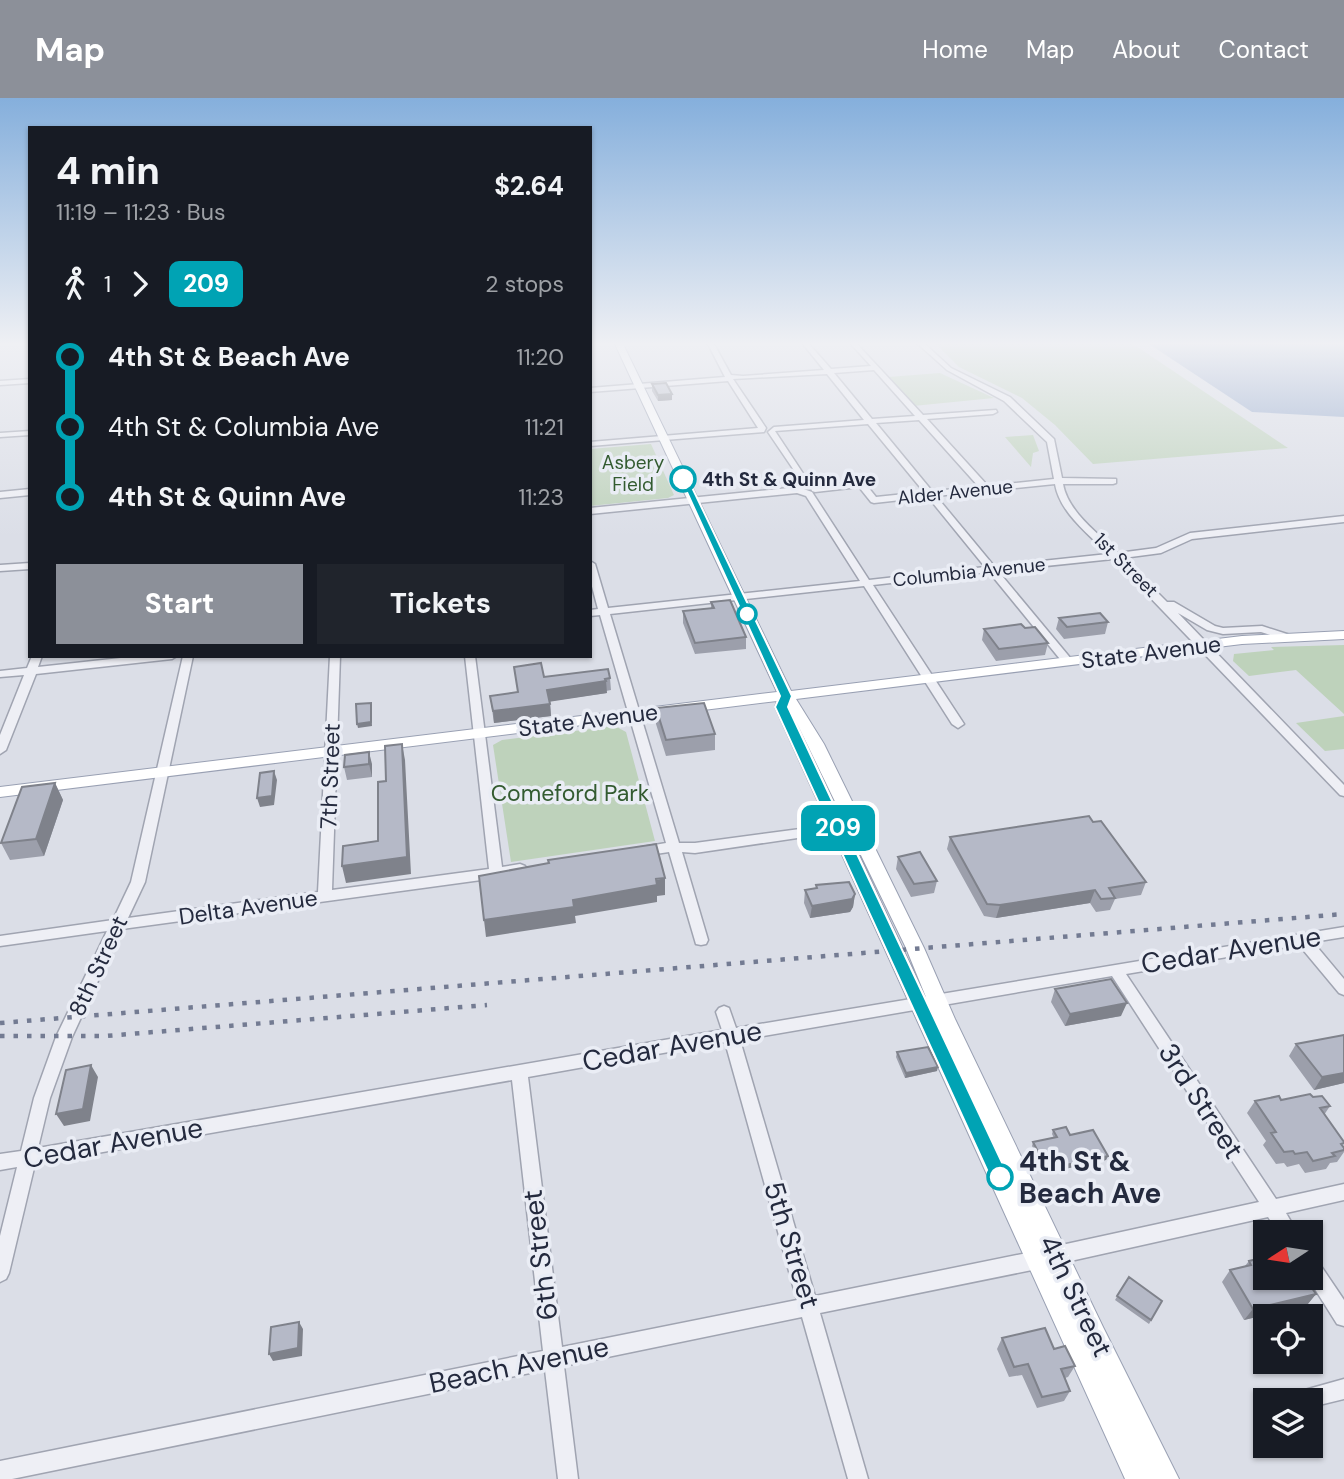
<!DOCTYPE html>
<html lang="en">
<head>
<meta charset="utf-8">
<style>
	:root { --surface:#171b24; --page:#20242c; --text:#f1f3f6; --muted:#9ea1a6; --accent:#8c9099 }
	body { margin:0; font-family:"DM Sans",sans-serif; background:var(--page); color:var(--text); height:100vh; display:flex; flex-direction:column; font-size:26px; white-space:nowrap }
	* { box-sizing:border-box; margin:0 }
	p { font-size:23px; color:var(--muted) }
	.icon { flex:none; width:38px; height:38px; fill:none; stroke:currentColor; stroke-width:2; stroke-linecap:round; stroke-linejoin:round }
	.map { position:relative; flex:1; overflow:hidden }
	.panel { position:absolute; left:28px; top:28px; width:564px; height:532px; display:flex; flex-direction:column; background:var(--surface); border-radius:0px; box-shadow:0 2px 5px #0004 }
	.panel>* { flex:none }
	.badge { padding:0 14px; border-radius:10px; font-size:24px; line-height:46px }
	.needle { width:46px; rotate:258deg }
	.buttons { position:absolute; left:1253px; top:1122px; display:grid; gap:14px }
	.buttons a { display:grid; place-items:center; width:70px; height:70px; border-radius:0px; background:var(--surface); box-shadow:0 2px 5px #0004; font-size:35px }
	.map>.badge { position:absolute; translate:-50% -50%; box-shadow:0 0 0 4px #fff }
	.legs { display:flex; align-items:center; gap:10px; height:77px; padding:0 28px; font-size:23px }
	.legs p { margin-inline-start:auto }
	.summary { display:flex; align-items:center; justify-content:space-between; height:119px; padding:0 28px }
	h1 { font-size:38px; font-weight:800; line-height:52px }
	.button { display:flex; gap:14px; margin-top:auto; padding:14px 28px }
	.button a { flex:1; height:80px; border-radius:0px; background:var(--accent); color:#fff; font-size:28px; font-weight:800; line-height:80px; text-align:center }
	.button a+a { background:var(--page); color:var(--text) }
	ul { padding:0 28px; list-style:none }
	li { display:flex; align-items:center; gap:24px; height:70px; font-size:26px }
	li i { display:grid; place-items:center; width:10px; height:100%; margin:0 9px; background:currentColor }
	li i::after { content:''; width:18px; height:18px; margin:-9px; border:5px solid; border-radius:50%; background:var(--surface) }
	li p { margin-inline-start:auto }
	li:first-child i { background:linear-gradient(#0000 50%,currentColor 0) }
	li:last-child i { background:linear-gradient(currentColor 50%,#0000 0) }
	header { display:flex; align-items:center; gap:42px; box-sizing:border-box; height:98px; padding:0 35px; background:var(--accent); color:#fff }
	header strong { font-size:33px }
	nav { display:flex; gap:38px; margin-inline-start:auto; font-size:24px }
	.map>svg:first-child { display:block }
</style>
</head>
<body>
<header>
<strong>Map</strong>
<nav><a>Home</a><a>Map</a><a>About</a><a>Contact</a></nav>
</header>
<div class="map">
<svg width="1344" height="1381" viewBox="0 0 1344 1381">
	<rect width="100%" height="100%" fill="#dbdee7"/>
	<path fill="#bed2bb" d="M 936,246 L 1133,246 L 1288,350 L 1093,366 L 1055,327 L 1022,300 L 959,269 Z
		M 940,275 L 994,300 L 913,308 L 888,279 Z
		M 1033,337 L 1039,353 L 1033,355 L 1031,369 L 1005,339 Z
		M 651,346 L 674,397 L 668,400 L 590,408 L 590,351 Z
		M 1344,547 L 1344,616 L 1296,572 L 1249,578 L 1233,563 L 1234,556 L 1274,552 L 1271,549 Z
		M 1344,618 L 1344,651 L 1325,653 L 1296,625 Z
		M 615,628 L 626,634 L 655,743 L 511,764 L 493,647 L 502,642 Z"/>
	<path fill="#92a7cb" d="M 1149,246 L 1344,246 L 1344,319 L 1252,314 Z"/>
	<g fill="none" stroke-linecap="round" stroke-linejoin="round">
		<defs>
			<path id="minor" d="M 708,246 L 714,246 L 731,277 L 743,278 L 824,272 L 803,246 L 809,246 L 831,271 L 871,268 L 851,246 L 857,246 L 923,317 L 996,312 L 997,314 L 993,316 L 927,321 L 988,388 L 1054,381 L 1047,344 L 1004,303 L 947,272 L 918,246 L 925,246 L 951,270 L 1010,299 L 1054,341 L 1062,380 L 1116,381 L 1116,385 L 1113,386 L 1063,386 C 1068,414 1098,435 1118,455 L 1156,450 L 1190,435 L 1344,418 L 1344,424 L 1192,441 L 1161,455 L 1123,460 L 1167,504 L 1174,504 L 1215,528 L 1223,530 L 1262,528 L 1290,537 L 1290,541 L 1286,542 L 1261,534 L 1223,536 L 1207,532 L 1178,515 L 1344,687 L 1344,698 L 1340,697 L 1113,461 L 998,473 L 1072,562 L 1073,564 L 1072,566 L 1064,566 L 989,474 L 873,487 L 964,626 L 958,630 L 952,626 L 864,488 L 610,516 L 679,745 L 695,745 L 838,726 L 844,730 L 838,734 L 695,755 L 682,754 L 708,842 L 706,846 L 701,847 L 696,846 L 669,754 L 642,758 L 637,756 L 635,753 L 637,750 L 666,745 L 600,517 L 590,518 L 590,512 L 598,511 L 590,481 L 590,463 L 595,466 L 608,510 L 860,483 L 806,398 L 797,395 L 590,416 L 590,410 L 798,389 L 812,394 L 869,482 L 985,469 L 928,399 L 874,405 L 871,404 L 859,389 L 815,394 L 812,393 L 811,390 L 806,390 L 768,334 L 774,329 L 864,322 L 827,276 L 733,281 L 766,330 L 764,334 L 590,348 L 590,344 L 758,330 L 728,283 L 590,294 L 590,290 L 725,279 ZM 874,272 L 915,318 L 872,321 L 834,275 ZM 919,322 L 979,389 L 932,393 L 876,325 ZM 868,326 L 924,394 L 876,399 L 864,384 L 861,383 L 812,389 L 775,333 ZM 1055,386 C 1060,415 1088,435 1108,456 L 994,468 L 936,398 Z
				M 30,281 L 30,285 L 0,287 L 0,283 Z
				M 30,333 L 30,337 L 0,339 L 0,335 Z
				M 30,391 L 30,397 L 0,400 L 0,394 Z
				M 30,465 L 30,471 L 0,473 L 0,467 Z
				M 32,558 L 42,558 L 38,569 L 139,558 L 177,558 L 172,561 L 36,576 L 6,652 L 0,656 L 0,637 L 24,577 L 0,579 L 0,573 L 27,570 Z
				M 183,558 L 193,558 L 145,784 L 128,820 L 318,794 L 330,558 L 340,558 L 332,792 L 489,771 L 465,558 L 475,558 L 502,769 L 520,766 L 525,768 L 527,771 L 525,774 L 496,780 L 122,831 L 72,939 L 50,1000 L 38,1050 L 722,932 L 716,914 L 719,910 L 724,908 L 729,910 L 736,930 L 1344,829 L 1344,839 L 1313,844 L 1344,881 L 1344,897 L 1339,895 L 1299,847 L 1126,876 L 1276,1101 L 1344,1086 L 1344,1102 L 1286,1115 L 1297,1134 L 1278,1134 L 1268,1119 L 1057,1166 L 1051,1163 L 1048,1157 L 1051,1151 L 1057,1148 L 1259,1104 L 1112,878 L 740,942 L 815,1198 L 1037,1153 L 1043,1156 L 1046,1162 L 1043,1168 L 1037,1171 L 820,1215 L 868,1381 L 848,1381 L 802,1219 L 564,1268 L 578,1381 L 558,1381 L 545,1272 L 12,1381 L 0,1381 L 0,1363 L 543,1253 L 512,982 L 35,1066 L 9,1175 L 6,1181 L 0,1184 L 0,1138 L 17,1069 L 0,1072 L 0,1056 L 21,1053 L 34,1000 L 56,939 L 107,833 L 0,848 L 0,838 L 113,822 L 131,784 ZM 725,944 L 797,1202 L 562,1249 L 528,979 Z
				M 1311,1159 L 1317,1162 L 1344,1202 L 1344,1228 L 1337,1226 L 1308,1180 L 1311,1180 Z
				M 1344,1281 L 1344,1301 L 1311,1309 L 1311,1302 L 1291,1302 L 1294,1295 Z"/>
			<path id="major" d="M 615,246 L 623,246 L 791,593 L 1242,538 L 1344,533 L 1344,541 L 1242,546 L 796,601 L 824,646 L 924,850 L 955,921 L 1103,1229 L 1179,1381 L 1125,1381 L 775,609 L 777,603 L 0,699 L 0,689 L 777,594 ZM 795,621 L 906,850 L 928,904 Z"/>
		</defs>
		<use href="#minor" stroke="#a0a4b1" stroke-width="3"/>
		<use href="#major" stroke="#99a0b3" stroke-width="2"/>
		<use href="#minor" fill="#eeeff5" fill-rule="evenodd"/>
		<use href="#major" fill="#fff" fill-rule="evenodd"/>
		<path stroke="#737b92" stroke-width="4.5" stroke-dasharray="4.5 9" stroke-linecap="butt" d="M 0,925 L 1344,816
			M 0,938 L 105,938 L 487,907"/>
	</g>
	<path fill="#9c9fab" d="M 652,286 L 672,302 L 658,303 L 652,293 Z
		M 711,504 L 746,539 L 746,551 L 695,556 L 683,525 L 683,513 L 711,510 Z
		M 1059,520 L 1108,524 L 1105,536 L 1064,541 L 1056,531 Z
		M 1025,530 L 1048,545 L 1045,557 L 996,563 L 982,542 L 984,531 Z
		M 544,579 L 610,580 L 611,592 L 606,593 L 607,595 L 550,603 L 551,618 L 494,625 L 490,598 L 517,594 Z
		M 656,610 L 715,636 L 715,652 L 666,658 L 656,626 Z
		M 372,666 L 372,679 L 347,682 L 344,669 Z
		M 55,685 L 63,702 L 44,758 L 10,762 L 1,745 Z
		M 1093,724 L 1146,784 L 1141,797 L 1115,801 L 1110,812 L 1096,814 L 1090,805 L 996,820 L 984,818 L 947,751 L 950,739 Z
		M 898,759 L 937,783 L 934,795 L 911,799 L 896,771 Z
		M 816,787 L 855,796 L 853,809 L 850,814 L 810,820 L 804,805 L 805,792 L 816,791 Z
		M 1055,891 L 1121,918 L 1065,928 L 1051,904 Z
		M 1344,937 L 1344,985 L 1314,992 L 1289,958 L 1296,946 Z
		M 897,954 L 937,973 L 905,980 L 896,959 Z
		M 1313,999 L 1330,1008 L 1324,1017 L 1344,1044 L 1343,1048 L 1344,1054 L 1337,1064 L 1330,1065 L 1326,1071 L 1305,1075 L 1299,1066 L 1287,1069 L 1284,1065 L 1276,1066 L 1263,1047 L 1266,1043 L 1247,1015 L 1255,1003 Z
		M 1053,1032 L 1070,1037 L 1108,1058 L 1106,1062 L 1046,1075 L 1032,1048 L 1033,1044 L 1054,1040 L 1052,1036 Z
		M 1249,1163 L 1316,1196 L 1307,1207 L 1244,1222 L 1222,1184 L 1230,1172 L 1244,1169 Z
		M 1129,1179 L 1162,1203 L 1149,1226 L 1115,1202 Z
		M 1002,1240 L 1075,1268 L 1068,1279 L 1065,1280 L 1070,1293 L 1064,1303 L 1037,1310 L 1022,1277 L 1009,1279 L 997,1251 Z"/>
	<path fill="#7f828b" d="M 672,296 L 672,302 L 658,303 L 658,297 Z
		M 606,583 L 607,595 L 548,604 L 547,592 Z
		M 371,605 L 372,628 L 358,630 L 357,626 Z
		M 550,606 L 551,618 L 494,625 L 493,613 Z
		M 402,646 L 405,662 L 411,776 L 346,785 L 342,768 L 407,759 Z
		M 369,654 L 372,666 L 372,679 L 369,666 Z
		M 274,673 L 277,682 L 274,707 L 260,709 L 257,700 Z
		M 55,685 L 63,702 L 44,758 L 36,741 Z
		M 665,780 L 665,797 L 657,798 L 657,804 L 575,818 L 576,825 L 486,839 L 484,822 Z
		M 1095,792 L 1090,805 L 996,820 L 1000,807 Z
		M 855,796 L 853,809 L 850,814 L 810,820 L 812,808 Z
		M 1127,905 L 1121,918 L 1065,928 L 1070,916 Z
		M 91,967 L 98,979 L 90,1023 L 64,1028 L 56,1016 Z
		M 938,969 L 937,973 L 905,980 L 906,975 Z
		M 1344,975 L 1344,985 L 1314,992 L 1322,979 Z
		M 1108,1058 L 1106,1062 L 1046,1075 L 1047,1071 Z
		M 1316,1196 L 1307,1207 L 1244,1222 L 1253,1211 Z
		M 299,1224 L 303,1231 L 302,1258 L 273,1263 L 269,1256 Z"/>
	<path fill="#b5b9c7" stroke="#7f828b" stroke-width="2" d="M 666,285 L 672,296 L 658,297 L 652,286 Z
		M 730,502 L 746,539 L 695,545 L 683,513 L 714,510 L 711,504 Z
		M 1100,515 L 1108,524 L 1067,529 L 1059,520 Z
		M 1021,526 L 1025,530 L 1035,529 L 1048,545 L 999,551 L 984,531 Z
		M 541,565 L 544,579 L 608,571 L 610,580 L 605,581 L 606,583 L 547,592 L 550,606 L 493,613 L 490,598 L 518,594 L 514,569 Z
		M 371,605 L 371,624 L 357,626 L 356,606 Z
		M 704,605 L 715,636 L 666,642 L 656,610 Z
		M 402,646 L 407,759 L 342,768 L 343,748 L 378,743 L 378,684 L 386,683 L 385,648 Z
		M 369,654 L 369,666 L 344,669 L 345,657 Z
		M 274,673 L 272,698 L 257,700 L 260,675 Z
		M 55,685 L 36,741 L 1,745 L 22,689 Z
		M 1089,718 L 1093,724 L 1101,723 L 1146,784 L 1109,790 L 1115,800 L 1101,801 L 1095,792 L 1000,807 L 987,806 L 950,739 Z
		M 656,746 L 665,780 L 656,781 L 657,787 L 573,802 L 574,809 L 484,822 L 479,778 L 549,765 L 548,762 Z
		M 920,754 L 937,783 L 914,786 L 898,759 Z
		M 849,784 L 855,796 L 852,801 L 812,808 L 805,792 L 817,790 L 816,787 Z
		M 1111,881 L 1127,905 L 1070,916 L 1055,891 Z
		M 1344,937 L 1344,975 L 1322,979 L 1296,946 Z
		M 928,949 L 938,969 L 906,975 L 897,954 Z
		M 91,967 L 83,1011 L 56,1016 L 66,972 Z
		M 1310,996 L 1313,999 L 1322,998 L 1330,1008 L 1320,1010 L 1344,1044 L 1344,1045 L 1341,1046 L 1344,1050 L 1344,1052 L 1332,1055 L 1335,1058 L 1313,1063 L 1307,1054 L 1295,1056 L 1293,1053 L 1284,1054 L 1271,1035 L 1276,1034 L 1255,1003 L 1279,998 L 1281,1002 Z
		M 1066,1029 L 1070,1037 L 1093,1032 L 1108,1058 L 1047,1071 L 1033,1044 L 1057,1039 L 1053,1032 Z
		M 1265,1159 L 1265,1180 L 1305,1180 L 1316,1196 L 1253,1211 L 1230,1172 L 1251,1167 L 1249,1163 Z
		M 1129,1179 L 1162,1203 L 1151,1222 L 1117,1198 Z
		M 299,1224 L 298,1250 L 269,1256 L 271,1229 Z
		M 1045,1230 L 1054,1251 L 1065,1248 L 1075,1268 L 1061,1271 L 1070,1293 L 1042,1299 L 1028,1266 L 1014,1269 L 1002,1240 Z"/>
	<linearGradient id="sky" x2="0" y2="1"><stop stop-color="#85afdc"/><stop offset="0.56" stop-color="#eff0f4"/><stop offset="1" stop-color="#eff0f4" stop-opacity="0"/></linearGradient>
	<rect width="1344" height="439" fill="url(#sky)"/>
	<path fill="#00a3b4" stroke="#fff" stroke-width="2" d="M 680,379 L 688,381 L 792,598 L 788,609 L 1006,1073 L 1009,1079 L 1006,1085 L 1000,1088 L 993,1085 L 775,609 L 780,598 Z"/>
	<g fill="#fff" stroke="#00a3b4" stroke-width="3.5">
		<circle cx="683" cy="381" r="12"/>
		<circle cx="747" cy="516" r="9"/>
		<circle cx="1000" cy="1079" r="12"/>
	</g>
	<g text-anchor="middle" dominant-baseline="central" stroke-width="7" stroke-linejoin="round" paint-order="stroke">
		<g font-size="19" fill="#335b30" stroke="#eaedf5">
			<text x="633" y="364">Asbery<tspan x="633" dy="22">Field</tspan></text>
		</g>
		<g font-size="19" font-weight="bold" fill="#242a3e" stroke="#eaedf5" text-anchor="start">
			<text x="702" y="381">4th St &amp; Quinn Ave</text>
		</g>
		<g font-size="19" fill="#242a3e" stroke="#eaedf5">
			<text transform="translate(955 394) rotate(-6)">Alder Avenue</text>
			<text transform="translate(1126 467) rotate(45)">1st Street</text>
			<text transform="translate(969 474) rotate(-6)">Columbia Avenue</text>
		</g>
		<g font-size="23" fill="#242a3e" stroke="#eaedf5">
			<text transform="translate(1151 554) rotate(-7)">State Avenue</text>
			<text transform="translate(588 622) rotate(-7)">State Avenue</text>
			<text transform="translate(330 678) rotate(-88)">7th Street</text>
			<text transform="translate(248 809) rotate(-8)">Delta Avenue</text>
			<text transform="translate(98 868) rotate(-65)">8th Street</text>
		</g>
		<g font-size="23" fill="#335b30" stroke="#eaedf5">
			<text x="570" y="695">Comeford Park</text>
		</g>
		<g font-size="28" fill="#242a3e" stroke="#eaedf5">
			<text transform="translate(1231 852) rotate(-9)">Cedar Avenue</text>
			<text transform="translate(672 948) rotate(-10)">Cedar Avenue</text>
			<text transform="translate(1201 1003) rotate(57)">3rd Street</text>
			<text transform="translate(113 1045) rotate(-10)">Cedar Avenue</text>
			<text transform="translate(792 1147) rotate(73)">5th Street</text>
			<text transform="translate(540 1157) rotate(-97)">6th Street</text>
			<text transform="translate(1076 1198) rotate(64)">4th Street</text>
			<text transform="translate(519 1267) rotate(-12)">Beach Avenue</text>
		</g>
		<g font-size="28" font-weight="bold" fill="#242a3e" stroke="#eaedf5" text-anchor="start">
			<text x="1019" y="1063">4th St &amp;<tspan x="1019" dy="32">Beach Ave</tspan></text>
		</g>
	</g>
</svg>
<div class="buttons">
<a><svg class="needle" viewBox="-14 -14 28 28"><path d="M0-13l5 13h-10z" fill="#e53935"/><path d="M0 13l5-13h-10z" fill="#9ea1a6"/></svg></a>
<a><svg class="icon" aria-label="locate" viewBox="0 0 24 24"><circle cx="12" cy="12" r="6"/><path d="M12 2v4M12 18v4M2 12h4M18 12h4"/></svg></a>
<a><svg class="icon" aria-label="layers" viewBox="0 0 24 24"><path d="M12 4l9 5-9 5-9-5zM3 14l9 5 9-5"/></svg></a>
</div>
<b class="badge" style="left:838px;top:730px;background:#00a3b4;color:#fff">209</b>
<section class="panel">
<div class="summary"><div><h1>4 min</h1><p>11:19 – 11:23 · Bus</p></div><b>$2.64</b></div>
<div class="legs"><svg class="icon" aria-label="walk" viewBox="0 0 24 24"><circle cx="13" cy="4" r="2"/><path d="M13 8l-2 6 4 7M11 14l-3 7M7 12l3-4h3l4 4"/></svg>1<svg class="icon" aria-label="forward" viewBox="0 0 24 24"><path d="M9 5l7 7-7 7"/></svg><b class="badge" style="background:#00a3b4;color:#fff">209</b><p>2 stops</p></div>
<ul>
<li><i style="color:#00a3b4"></i><b>4th St &amp; Beach Ave</b><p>11:20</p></li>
<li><i style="color:#00a3b4"></i><span>4th St &amp; Columbia Ave</span><p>11:21</p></li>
<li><i style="color:#00a3b4"></i><b>4th St &amp; Quinn Ave</b><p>11:23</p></li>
</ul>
<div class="button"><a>Start</a><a>Tickets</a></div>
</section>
</div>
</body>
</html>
